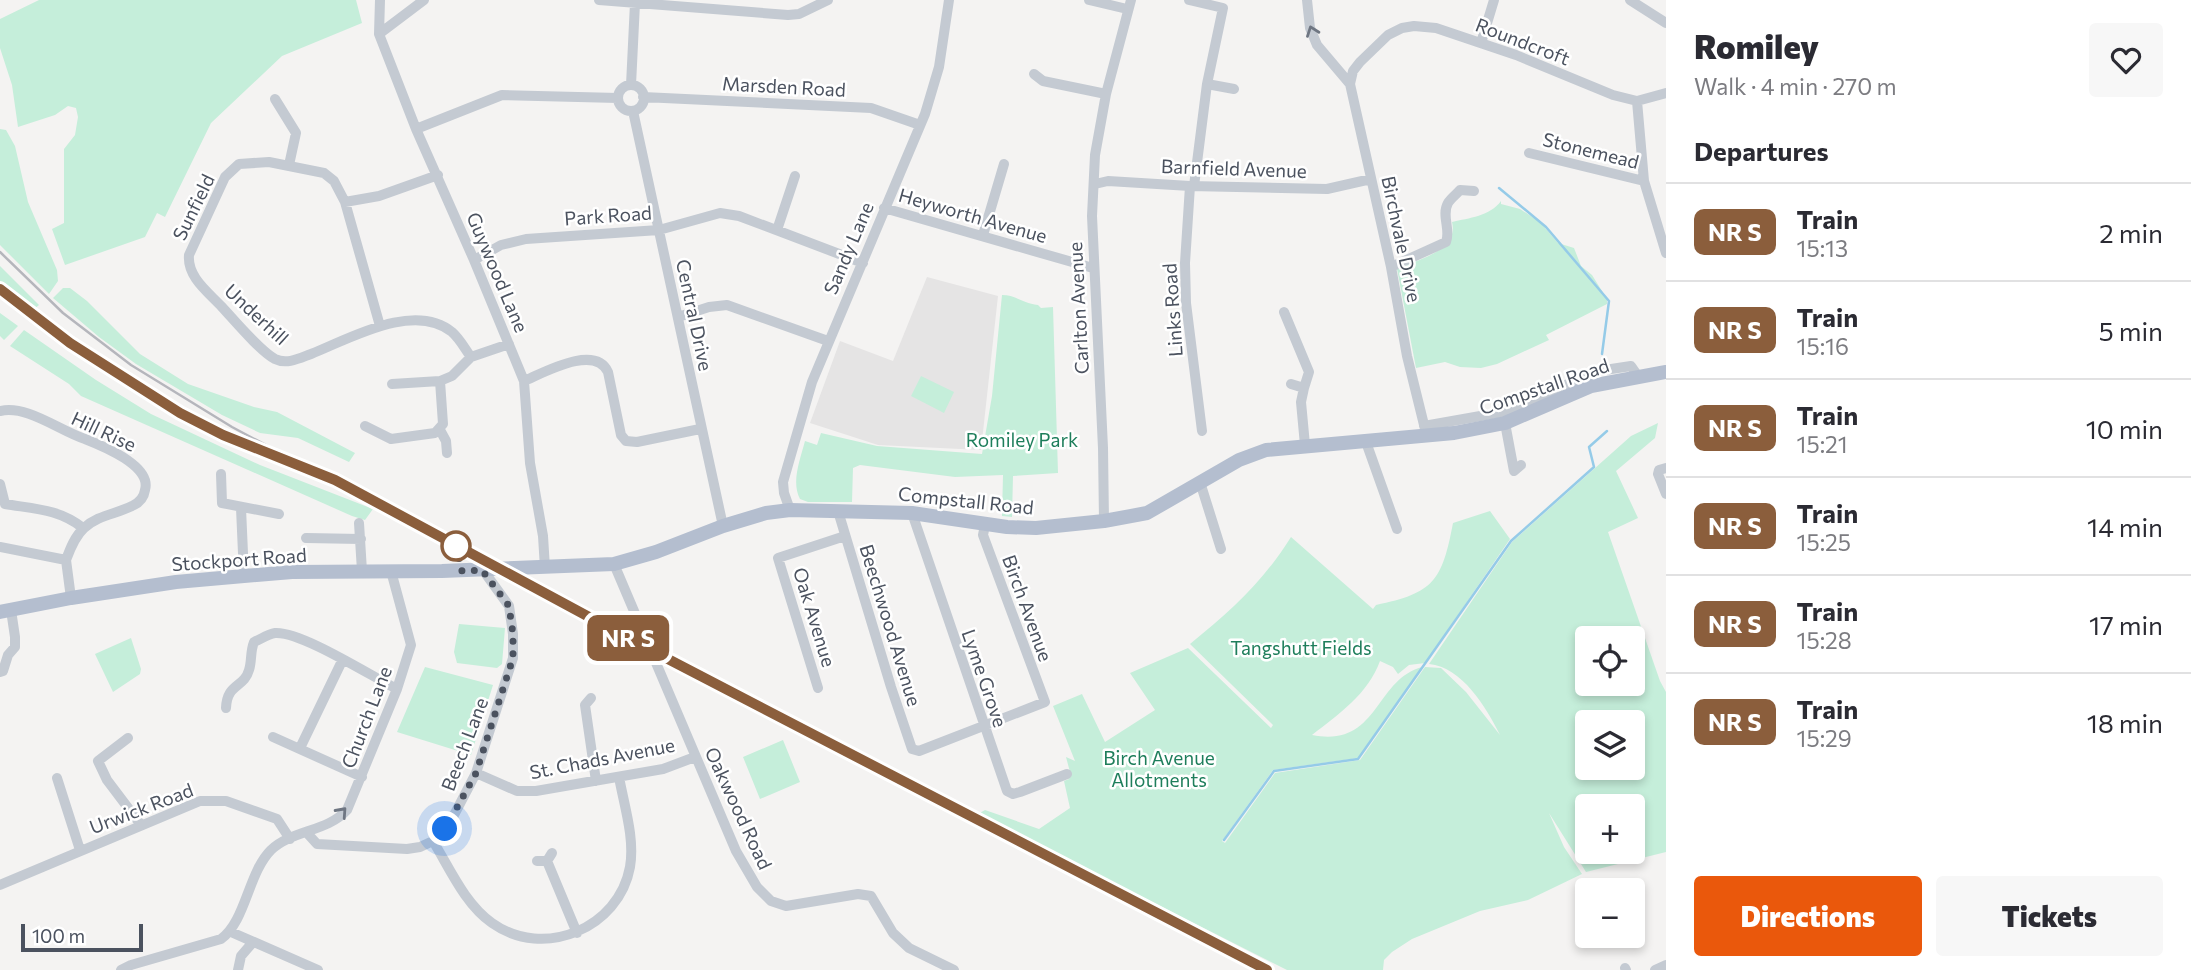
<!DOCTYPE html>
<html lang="en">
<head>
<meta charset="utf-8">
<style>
	:root { --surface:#fff; --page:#f7f7f7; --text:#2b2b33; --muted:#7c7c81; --line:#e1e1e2; --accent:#ea580c }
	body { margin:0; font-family:Commissioner,sans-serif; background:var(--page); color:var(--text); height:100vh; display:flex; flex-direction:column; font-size:26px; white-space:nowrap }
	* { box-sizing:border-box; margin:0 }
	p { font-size:23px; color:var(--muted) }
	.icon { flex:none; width:38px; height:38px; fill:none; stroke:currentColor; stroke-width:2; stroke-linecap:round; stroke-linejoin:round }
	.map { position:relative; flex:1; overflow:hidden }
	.panel { display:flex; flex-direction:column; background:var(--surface); width:525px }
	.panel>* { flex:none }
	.badge { padding:0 14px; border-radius:10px; font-size:24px; line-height:46px }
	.buttons { position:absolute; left:1575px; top:626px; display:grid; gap:14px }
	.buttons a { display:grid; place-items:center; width:70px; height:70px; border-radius:7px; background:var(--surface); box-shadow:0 4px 10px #0003; font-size:35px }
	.scale { position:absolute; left:21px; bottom:18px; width:122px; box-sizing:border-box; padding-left:7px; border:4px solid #4b525f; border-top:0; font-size:19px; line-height:24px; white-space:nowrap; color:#4b525f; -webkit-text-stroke:5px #fff; paint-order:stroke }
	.you { position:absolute; width:35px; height:35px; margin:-18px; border:5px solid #fff; border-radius:50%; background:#1a73e8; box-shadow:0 0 0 10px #1a73e833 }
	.map>.badge { position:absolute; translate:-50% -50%; box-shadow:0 0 0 4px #fff }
	h2 { padding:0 28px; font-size:26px; line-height:63px }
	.round { display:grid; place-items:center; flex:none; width:74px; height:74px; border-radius:7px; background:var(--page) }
	.summary { display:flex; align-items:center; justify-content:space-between; height:119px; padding:0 28px }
	h1 { font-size:33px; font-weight:800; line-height:52px }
	.button { display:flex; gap:14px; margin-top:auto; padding:14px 28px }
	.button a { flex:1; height:80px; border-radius:7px; background:var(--accent); color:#fff; font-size:28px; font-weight:800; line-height:80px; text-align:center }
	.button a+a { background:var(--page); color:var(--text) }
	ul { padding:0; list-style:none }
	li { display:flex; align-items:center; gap:21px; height:98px; padding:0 28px; border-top:2px solid var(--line) }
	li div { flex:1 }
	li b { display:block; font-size:26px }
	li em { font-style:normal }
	li .badge { min-width:77px; font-weight:700; text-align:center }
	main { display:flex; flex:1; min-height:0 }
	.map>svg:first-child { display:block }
</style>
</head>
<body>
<main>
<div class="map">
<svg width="1666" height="970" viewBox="0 0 1666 970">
	<rect width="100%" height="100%" fill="#f4f3f2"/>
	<path fill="#e5e4e4" d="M 927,277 L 998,296 L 981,450 L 878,445 L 810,423 L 840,341 L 893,361 Z"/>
	<path fill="#c5eeda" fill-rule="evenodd" d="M 39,0 L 356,0 L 362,23 L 282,56 L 211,123 L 165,217 L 157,213 L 145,237 L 65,265 L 52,229 L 64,223 L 64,149 L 75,135 L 78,117 L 76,108 L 68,106 L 55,115 L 18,127 L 12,85 L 0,48 L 0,19 Z
		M 0,129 L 6,130 L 15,146 L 28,202 L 57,270 L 58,281 L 49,294 L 0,245 Z
		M 1501,201 L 1501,204 L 1520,209 L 1540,222 L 1558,243 L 1574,248 L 1581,266 L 1592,275 L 1607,299 L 1607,304 L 1546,335 L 1549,340 L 1497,364 L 1481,368 L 1460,367 L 1445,362 L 1416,368 L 1397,269 C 1418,259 1459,251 1452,222 C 1469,218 1490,216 1501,201 Z
		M 0,266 L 39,305 L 33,310 L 0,284 Z
		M 63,288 L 70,288 L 87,301 L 140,354 L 188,384 L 254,407 L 277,412 L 355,453 L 349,462 L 298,438 L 260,433 L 222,415 L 136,364 L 99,337 L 53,298 Z
		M 1002,295 C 1016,295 1022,303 1038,305 L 1041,308 L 1053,307 L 1058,473 L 1013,476 L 1012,517 L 1002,516 L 1003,475 L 955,477 L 860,465 L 853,468 L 852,502 L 808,502 L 800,499 C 791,482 800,460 805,441 L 817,445 L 821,433 L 877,446 L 982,454 L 992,396 Z
		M 0,313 L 18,326 L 4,340 L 0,336 Z
		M 24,330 L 96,380 L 151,414 L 260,465 L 373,509 L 365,520 L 352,516 L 81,396 L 69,384 L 10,346 Z
		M 921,376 L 954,392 L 944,413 L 911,396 Z
		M 1658,423 L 1655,438 L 1616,471 L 1638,518 L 1608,532 L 1660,681 L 1666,692 L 1666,852 L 1586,872 L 1549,813 L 1564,847 L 1582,874 L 1528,900 L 1480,911 L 1412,939 L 1392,952 L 1384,960 L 1383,970 L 1287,970 L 978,814 L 985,810 L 1039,829 L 1070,808 L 1064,781 L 1069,779 L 1070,772 L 1066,757 L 1075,761 L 1053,706 L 1082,694 L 1105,742 L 1155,710 L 1130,673 L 1188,648 L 1271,728 L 1273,725 L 1190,644 C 1232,610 1262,583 1291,537 L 1373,609 L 1376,605 C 1434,593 1442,581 1453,523 L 1490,511 L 1510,539 L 1425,663 L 1409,665 L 1398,674 L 1393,667 L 1380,661 C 1368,694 1339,714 1312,735 C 1379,748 1374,680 1422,667 L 1358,758 L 1273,770 L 1222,841 L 1225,843 L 1275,773 L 1360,760 L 1425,667 L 1441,668 L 1466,692 L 1500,735 C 1486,707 1462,667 1429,664 L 1512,542 L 1631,436 ZM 1587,639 L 1633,639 L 1633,684 L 1587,684 ZM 1587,723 L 1633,723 L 1633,768 L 1587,768 ZM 1587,807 L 1633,807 L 1633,852 L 1587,852 Z
		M 459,624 L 505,628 L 502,664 L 497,668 L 457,663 L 454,652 Z
		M 131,638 L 141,669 L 140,674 L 113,692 L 95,654 Z
		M 425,667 L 493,685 L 471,755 L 397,732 Z
		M 783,740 L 800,782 L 760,799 L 743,757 Z"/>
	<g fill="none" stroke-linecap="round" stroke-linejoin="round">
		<path stroke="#95cbe8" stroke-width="2.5" d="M 1499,188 L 1546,227 L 1609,301 L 1602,354
			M 1224,840 L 1274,771 L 1358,759 L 1511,541 L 1594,467 L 1589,447 L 1607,431"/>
		<path stroke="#c4cad2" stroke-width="10" d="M 380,0 L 379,34 L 416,129 L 474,260 L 524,381 L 530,463 L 543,536 L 545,568
			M 599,0 L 788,15 L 799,14 L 828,0
			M 1089,0 L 1127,9
			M 1189,0 L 1223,8 L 1207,84 L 1194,186
			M 1307,0 L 1310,28 L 1317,45 L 1350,84 L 1391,267 L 1407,356 L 1427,437
			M 1630,0 L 1666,23
			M 379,34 L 424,0
			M 1481,43 L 1494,0
			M 1034,74 L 1043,81 L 1106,94
			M 1207,84 L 1234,89
			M 1350,84 L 1353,71 L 1360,62 L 1388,35 L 1402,28 L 1414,26 L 1436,28 L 1516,55 L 1613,95 L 1637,101 L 1666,93
			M 631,85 L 635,3
			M618 98a13 13 0 1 1 26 0a13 13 0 1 1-26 0Z
			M 643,97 L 871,108 L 920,125
			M 275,99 L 296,133 L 289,165
			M 1637,101 L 1644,181 L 1666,253
			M 633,111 L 723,526
			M 416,129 L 502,95 L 618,98
			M 1529,153 L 1644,181
			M 438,175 L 379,196 L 345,202 L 334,181 L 324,173 L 269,162 L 239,164 L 225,177 L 189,255 C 187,277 208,292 222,307 C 235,321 260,351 275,359 C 287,365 300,358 311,354 C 349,339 414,301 452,332 C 460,339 465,349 471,357
			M 1095,184 L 1108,181 L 1190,186 L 1327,189 L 1371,179
			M 1190,186 L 1185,263 L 1186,303 L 1202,431
			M 345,202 L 380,326
			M 884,208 L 1093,268
			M 777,230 L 795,176
			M 983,235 L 1004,164
			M 474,260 L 501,245 L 526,239 L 659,230 L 720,213 L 739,216 L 863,263
			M 1391,267 L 1446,242 C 1451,230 1441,215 1448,203 C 1451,198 1457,194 1460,190 L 1474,191
			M 1284,312 L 1309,372 L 1304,388
			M 678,317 L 709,307 L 727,305 L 828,341
			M 524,381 C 545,372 595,344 608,372 L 621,435 L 626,441 L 637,442 L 700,429
			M 392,384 L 440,381
			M 1291,384 L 1304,388 L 1301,402 L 1305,445
			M 0,411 C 28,405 58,430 85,439 C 103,446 152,466 145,490 C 144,497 139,503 132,506 C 116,514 98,515 84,528 C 75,536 70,549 66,560
			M 1505,423 L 1514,471 L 1521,465
			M 365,426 L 391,439 L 435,433 L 443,424 L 440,381 L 452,376 L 471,357 L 509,344
			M 1424,426 L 1503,412 L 1598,371 L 1631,366 L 1638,376
			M 440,430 L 446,441 L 447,453
			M 1366,442 L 1397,529
			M 1666,468 L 1659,470 L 1658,474 L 1666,494
			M 221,474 L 222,503 L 279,514
			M 1200,482 L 1221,549
			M 0,484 L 5,504 C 35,509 59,509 83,528
			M 241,508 L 244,576
			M 790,510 L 784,493 L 783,482 L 812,382 L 925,114 L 939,67 L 949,0
			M 838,511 L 891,687 L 912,749 L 919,751 L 1045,702 L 983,535 L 985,525
			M 912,513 L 1007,791 L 1013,794 L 1020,792 L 1067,774
			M 1104,521 L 1103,448 L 1092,216 L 1095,155 L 1106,94 L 1131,0
			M 359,523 L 362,571
			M 306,538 L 361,539
			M 0,547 L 66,560 L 71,598
			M 614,564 L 736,851 L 757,887 L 771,901 L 786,906 L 858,894 L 871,896 L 893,933 L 909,948 L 954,970
			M 0,672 L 3,671 L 8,655 L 15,647 L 15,637 L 11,610
			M 818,688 L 778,558 L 845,536
			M 591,698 L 585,705 L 596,781
			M 226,708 C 227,683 244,688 249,670 C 252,661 250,652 254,642 C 261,639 268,634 275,633 C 301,631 371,676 397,689
			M 273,737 L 362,777
			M 128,738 L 98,761 L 107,780 L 141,825
			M 300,748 L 342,661
			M 476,773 L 517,791 L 536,791 L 663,769 L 695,757
			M 57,778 L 80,850
			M 307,833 L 317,844 L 407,849 L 420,847 L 433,841 L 453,817 L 476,773 L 513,658 L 513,634 L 509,606 L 483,570
			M 433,841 C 450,869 465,904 492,923 C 544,960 619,928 630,867 C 635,838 624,805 619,777
			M 537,861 L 547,861 L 552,853
			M 547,861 L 577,933
			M 0,885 L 200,801 L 226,801 L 277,819 L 290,839
			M 231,932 L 318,970
			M 1625,968 L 1626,970
			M 121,970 L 131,965 L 221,939 C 246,921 248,873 271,850 C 292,830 327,832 347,810 L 397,689 L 411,645 L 391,571
			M 238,970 L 241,956 L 253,942
			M 1655,970 L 1666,965"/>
		<path stroke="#b4becf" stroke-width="14" d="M 0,612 L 71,598 L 176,582 L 244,576 L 292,572 L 442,571 L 614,564 L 656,552 L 723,526 L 766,513 L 790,510 L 912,513 L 1007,527 L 1036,528 L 1104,521 L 1147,513 L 1239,460 L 1266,450 L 1454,433 L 1505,423 L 1591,386 L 1666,372"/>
		<path stroke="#b5b6bc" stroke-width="2.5" d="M 0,252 L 63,313 L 131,365 L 232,427 L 641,645 L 1267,970
			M 0,294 C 69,348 141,399 219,438 C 243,450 269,459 294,469"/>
	</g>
	<defs><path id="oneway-chevron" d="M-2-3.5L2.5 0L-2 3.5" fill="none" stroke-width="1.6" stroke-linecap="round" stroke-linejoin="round" transform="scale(1.75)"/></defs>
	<g stroke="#6f7682">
		<use href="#oneway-chevron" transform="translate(1312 31) rotate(-110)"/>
		<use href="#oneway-chevron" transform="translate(342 812) rotate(-48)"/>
	</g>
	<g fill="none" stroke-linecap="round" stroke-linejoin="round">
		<defs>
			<path id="line" d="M 0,289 L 70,343 L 180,413 L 223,435 L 335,480 L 641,645 L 1267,970"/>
		</defs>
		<use href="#line" stroke="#fff" stroke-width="16"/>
		<use href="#line" stroke="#8b5e3c" stroke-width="10"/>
		<path stroke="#4b525f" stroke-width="7" stroke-dasharray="0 12.6" d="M 445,829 L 476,773 L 513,658 L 513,634 L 509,606 L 482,570 L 462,571 L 456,546"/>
	</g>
	<circle fill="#fff" stroke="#8b5e3c" stroke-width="3.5" cx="456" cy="546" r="14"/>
	<g text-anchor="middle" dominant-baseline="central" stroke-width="5" stroke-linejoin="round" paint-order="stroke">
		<g font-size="19" fill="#4b525f" stroke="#fff">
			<text transform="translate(1523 41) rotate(21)">Roundcroft</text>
			<text transform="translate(784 86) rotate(3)">Marsden Road</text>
			<text transform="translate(1591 150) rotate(14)">Stonemead</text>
			<text transform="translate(1234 168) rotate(2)">Barnfield Avenue</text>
			<text transform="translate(193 207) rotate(-64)">Sunfield</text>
			<text transform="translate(608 215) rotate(-4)">Park Road</text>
			<text transform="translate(973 215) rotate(16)">Heyworth Avenue</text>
			<text transform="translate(1402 239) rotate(78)">Birchvale Drive</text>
			<text transform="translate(848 248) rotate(-67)">Sandy Lane</text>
			<text transform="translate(498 272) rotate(67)">Guywood Lane</text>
			<text transform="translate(1078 308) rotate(-93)">Carlton Avenue</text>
			<text transform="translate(1172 310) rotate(-94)">Links Road</text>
			<text transform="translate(257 314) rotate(43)">Underhill</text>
			<text transform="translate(695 315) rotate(78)">Central Drive</text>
			<text transform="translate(1544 386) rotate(-19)">Compstall Road</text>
			<text transform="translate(104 431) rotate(25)">Hill Rise</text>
			<text transform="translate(966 500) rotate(6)">Compstall Road</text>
			<text transform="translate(239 559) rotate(-4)">Stockport Road</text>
			<text transform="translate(1028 608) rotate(70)">Birch Avenue</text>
			<text transform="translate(815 617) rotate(73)">Oak Avenue</text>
			<text transform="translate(891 625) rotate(73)">Beechwood Avenue</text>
			<text transform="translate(985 678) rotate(71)">Lyme Grove</text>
			<text transform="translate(366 717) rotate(-69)">Church Lane</text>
			<text transform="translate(464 744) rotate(-69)">Beech Lane</text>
			<text transform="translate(602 758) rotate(-11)">St. Chads Avenue</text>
			<text transform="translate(141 808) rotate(-21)">Urwick Road</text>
			<text transform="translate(739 808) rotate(65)">Oakwood Road</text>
		</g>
		<g font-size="19" fill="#1e7e5b" stroke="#fff">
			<text x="1022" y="439">Romiley Park</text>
			<text x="1301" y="647">Tangshutt Fields</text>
			<text x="1159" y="757">Birch Avenue<tspan x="1159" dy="22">Allotments</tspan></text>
		</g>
	</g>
</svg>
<div class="buttons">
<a><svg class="icon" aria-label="locate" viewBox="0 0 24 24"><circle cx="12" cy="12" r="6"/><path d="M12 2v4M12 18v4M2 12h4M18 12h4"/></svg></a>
<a><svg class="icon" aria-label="layers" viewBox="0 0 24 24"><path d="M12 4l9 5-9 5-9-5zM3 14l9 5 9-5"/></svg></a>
<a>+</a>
<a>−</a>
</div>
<div class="scale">100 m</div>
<div class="you" style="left:445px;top:829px"></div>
<b class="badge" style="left:628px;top:638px;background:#8b5e3c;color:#fff">NR S</b>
</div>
<section class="panel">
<div class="summary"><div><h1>Romiley</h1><p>Walk · 4 min · 270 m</p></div><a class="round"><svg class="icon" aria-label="heart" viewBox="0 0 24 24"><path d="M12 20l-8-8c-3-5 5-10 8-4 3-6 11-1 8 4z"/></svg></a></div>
<h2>Departures</h2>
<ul>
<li><span class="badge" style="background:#8b5e3c;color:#fff">NR S</span><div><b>Train</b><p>15:13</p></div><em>2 min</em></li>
<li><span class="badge" style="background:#8b5e3c;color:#fff">NR S</span><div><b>Train</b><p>15:16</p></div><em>5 min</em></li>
<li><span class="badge" style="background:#8b5e3c;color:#fff">NR S</span><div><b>Train</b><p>15:21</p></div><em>10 min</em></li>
<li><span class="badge" style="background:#8b5e3c;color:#fff">NR S</span><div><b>Train</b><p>15:25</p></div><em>14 min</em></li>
<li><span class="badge" style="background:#8b5e3c;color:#fff">NR S</span><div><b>Train</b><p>15:28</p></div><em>17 min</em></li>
<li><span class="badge" style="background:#8b5e3c;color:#fff">NR S</span><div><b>Train</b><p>15:29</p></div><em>18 min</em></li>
</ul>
<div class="button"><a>Directions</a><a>Tickets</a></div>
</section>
</main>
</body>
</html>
